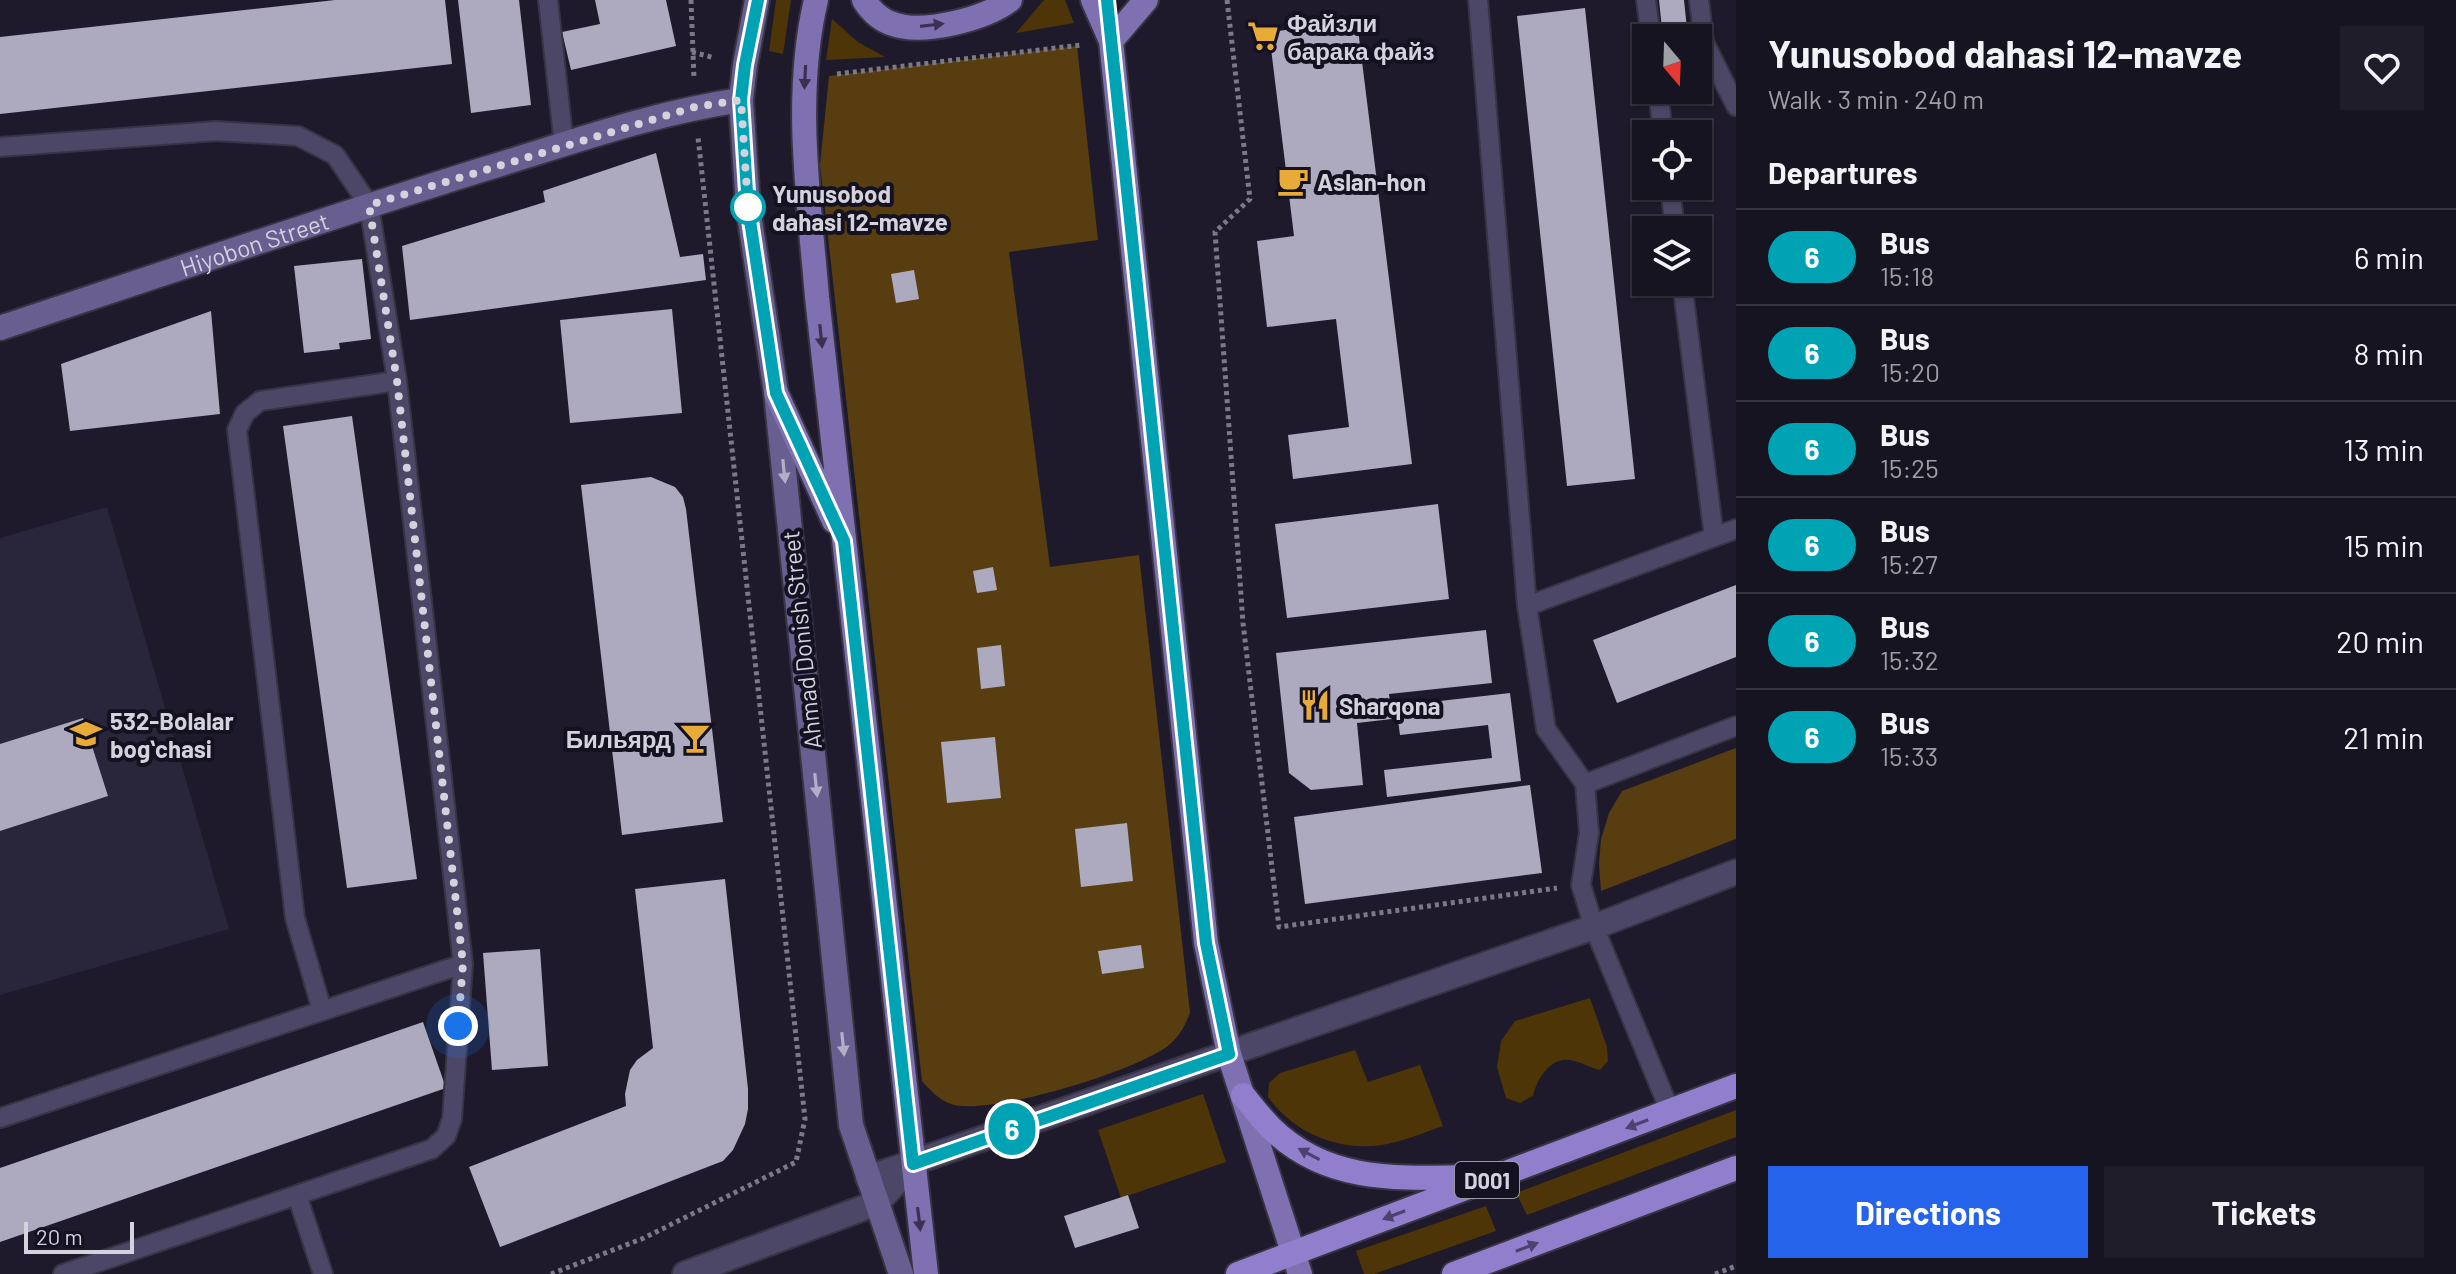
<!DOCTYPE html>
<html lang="en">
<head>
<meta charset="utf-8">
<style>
	:root { --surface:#161420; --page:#1f1d29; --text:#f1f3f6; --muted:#9e9ea5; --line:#35333e; --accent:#2563eb }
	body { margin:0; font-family:Barlow,sans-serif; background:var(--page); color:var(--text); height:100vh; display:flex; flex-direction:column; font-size:30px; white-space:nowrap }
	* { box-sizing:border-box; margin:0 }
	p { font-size:26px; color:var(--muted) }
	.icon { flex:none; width:44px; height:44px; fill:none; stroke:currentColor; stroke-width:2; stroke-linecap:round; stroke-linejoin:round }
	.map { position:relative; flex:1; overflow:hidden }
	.sheet { display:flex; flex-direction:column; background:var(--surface); width:720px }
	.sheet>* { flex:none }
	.badge { padding:0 16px; border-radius:26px; font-size:28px; line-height:52px }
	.needle { width:52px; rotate:161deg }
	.buttons { position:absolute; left:1632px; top:24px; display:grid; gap:16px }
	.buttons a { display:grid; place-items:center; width:80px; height:80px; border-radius:0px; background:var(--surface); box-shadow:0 2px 6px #0004,0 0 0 2px var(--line); font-size:40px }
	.scale { position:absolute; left:24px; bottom:20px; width:110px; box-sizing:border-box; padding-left:8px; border:4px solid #d4d2dd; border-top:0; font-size:22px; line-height:28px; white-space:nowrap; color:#d4d2dd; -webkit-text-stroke:6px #141121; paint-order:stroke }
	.you { position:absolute; width:40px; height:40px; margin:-20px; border:6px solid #fff; border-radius:50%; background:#1a73e8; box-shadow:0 0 0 12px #1a73e833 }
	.map>.badge { position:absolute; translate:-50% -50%; box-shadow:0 0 0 4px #fff }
	h2 { padding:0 32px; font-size:30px; line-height:72px }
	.round { display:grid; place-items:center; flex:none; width:84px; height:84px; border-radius:0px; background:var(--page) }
	.overview { display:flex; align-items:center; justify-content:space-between; height:136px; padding:0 32px }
	h1 { font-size:38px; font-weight:700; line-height:60px }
	.primary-button { display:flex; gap:16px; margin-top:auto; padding:16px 32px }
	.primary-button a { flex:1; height:92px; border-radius:0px; background:var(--accent); color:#fff; font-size:32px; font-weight:700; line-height:92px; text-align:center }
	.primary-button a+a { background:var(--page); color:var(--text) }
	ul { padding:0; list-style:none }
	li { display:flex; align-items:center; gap:24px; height:96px; padding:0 32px; border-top:2px solid var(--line) }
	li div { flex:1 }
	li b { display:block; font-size:30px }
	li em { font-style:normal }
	li .badge { min-width:88px; font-weight:700; text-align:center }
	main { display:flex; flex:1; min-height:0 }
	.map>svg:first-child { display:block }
</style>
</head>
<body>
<main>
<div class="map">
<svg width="1736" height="1274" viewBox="0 0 1736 1274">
	<rect width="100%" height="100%" fill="#1e1a2b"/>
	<path fill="#29253a" d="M 107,507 L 229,929 L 0,995 L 0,538 Z"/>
	<path fill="#4d3507" d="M 776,0 L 791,0 L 783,54 L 769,51 Z
		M 1044,0 L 1065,0 L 1074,23 L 1016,33 Z
		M 832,19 L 858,42 L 885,57 L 826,60 Z
		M 1590,998 L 1607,1047 L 1608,1061 L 1600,1070 C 1590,1068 1584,1063 1574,1061 C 1552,1054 1537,1078 1533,1096 L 1520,1103 L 1506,1098 L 1497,1067 L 1501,1041 L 1515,1021 Z
		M 1355,1050 L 1368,1082 L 1420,1065 L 1443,1126 C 1428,1131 1412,1138 1396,1142 C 1348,1155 1297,1137 1268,1097 L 1269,1083 L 1280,1073 Z
		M 1203,1094 L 1226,1162 L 1121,1198 L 1098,1130 Z
		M 1736,1110 L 1736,1137 L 1527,1215 L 1516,1193 Z
		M 1486,1206 L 1496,1231 L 1374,1274 L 1364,1274 L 1356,1251 Z"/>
	<path fill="#573d0f" d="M 1077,46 L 1098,240 L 1009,252 L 1050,567 L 1139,555 L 1190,1013 C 1185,1025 1180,1036 1170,1044 C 1141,1070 988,1117 951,1104 C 939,1100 930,1090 922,1081 L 820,165 L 829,76 Z
		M 1736,748 L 1736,839 L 1601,891 L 1599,864 L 1601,839 L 1609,813 L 1622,791 Z"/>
	<path fill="#ada9bf" d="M 335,0 L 445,0 L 452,64 L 0,114 L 0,37 Z
		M 458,0 L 519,0 L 531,105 L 471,113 Z
		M 595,0 L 666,0 L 676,46 L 571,70 L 562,32 L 600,24 Z
		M 1659,0 L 1684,0 L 1688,38 L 1663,38 Z
		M 1585,8 L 1635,479 L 1567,486 L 1517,16 Z
		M 1357,21 L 1412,464 L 1293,479 L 1288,435 L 1349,427 L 1336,319 L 1267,327 L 1257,241 L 1294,236 L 1269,32 Z
		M 656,153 L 680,257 L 703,254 L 706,280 L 410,320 L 402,246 L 545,202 L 543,191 Z
		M 362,259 L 371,339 L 339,343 L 340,349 L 304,353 L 294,266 Z
		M 914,270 L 919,299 L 896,303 L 891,274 Z
		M 672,309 L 682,413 L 570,423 L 560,320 Z
		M 211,311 L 220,414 L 70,431 L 61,364 Z
		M 352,416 L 417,879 L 347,888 L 283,426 Z
		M 651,477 L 675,487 L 683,497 L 686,509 L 723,822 L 622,835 L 581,485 Z
		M 1438,504 L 1449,599 L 1287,618 L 1275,524 Z
		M 993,567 L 997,590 L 977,593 L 973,571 Z
		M 1736,585 L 1736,657 L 1617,703 L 1593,640 Z
		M 1486,630 L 1492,683 L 1389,694 L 1392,719 L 1357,723 L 1363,785 L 1311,790 L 1289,773 L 1276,653 Z
		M 1001,645 L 1005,686 L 981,689 L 977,648 Z
		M 1510,693 L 1521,781 L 1387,797 L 1384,770 L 1492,758 L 1488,725 L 1400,735 L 1396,706 Z
		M 83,718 L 108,796 L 0,831 L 0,744 Z
		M 995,737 L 1001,798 L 947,803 L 941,742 Z
		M 1530,785 L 1542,873 L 1305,904 L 1294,817 Z
		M 1127,823 L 1133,881 L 1081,887 L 1075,829 Z
		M 725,879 L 748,1089 L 748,1109 L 745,1124 L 733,1150 L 723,1161 L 500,1247 L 469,1167 L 626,1106 L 625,1094 L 630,1070 L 637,1060 L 653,1048 L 635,889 Z
		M 1141,945 L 1144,968 L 1102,974 L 1098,951 Z
		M 540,949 L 548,1066 L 492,1070 L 483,953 Z
		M 423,1022 L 446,1088 L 0,1242 L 0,1168 Z
		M 1128,1195 L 1139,1228 L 1075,1248 L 1064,1216 Z"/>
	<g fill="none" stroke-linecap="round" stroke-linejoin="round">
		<defs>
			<path id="lane" d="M 548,0 L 564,145
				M 1478,0 L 1527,606 L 1546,729 L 1585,784 L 1589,833 L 1581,885 L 1594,927 L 1670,1111
				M 1646,0 L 1651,38
				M 1699,0 L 1704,42 L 1736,106
				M 1658,90 L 1663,134
				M 0,147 L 216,131 L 298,136 L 335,155 L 369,205 L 397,381 L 463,964 L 0,1118
				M 1670,186 L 1675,230
				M 1682,282 L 1714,537
				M 1527,606 L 1736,529
				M 1585,784 L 1736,726
				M 322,1010 L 295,918 L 237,430 L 245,413 L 260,401 L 397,381
				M 297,1195 L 432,1149 L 446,1136 L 452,1119 L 463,964
				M 63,1274 L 297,1195 L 323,1274"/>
			<path id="street" d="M 868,1178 L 1594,927 L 1736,872
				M 685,1274 L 877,1203 L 913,1164"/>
			<g id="secondary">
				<path d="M 757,0 L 745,65 L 741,100 L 748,207 L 776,393 L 851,1125 L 901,1274"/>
				<path id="s1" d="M 0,328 C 159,275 318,221 478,171 C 564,145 651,113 741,100"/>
			</g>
			<path id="primary" d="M 816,0 C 793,97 809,199 817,297 L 926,1274
				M 864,0 C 871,11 880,20 893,24 C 923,35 985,19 1010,0
				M 1093,0 L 1111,41 L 1206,943 L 1229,1054 L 1300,1274
				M 1111,41 L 1146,0
				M 776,393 L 834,521"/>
			<path id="highway" d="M 1243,1095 C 1252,1106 1261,1118 1271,1128 C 1329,1185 1403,1178 1476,1177
				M 1238,1274 L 1736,1086
				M 1454,1274 L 1736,1168"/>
		</defs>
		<use href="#lane" stroke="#373444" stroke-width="22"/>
		<use href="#street" stroke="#373444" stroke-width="28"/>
		<use href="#secondary" stroke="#373444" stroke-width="28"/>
		<use href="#primary" stroke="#373444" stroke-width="28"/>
		<use href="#highway" stroke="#373444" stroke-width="28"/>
		<path stroke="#7c7987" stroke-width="5" stroke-dasharray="4 4" stroke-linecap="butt" d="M 691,0 L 694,79
			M 1227,0 L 1250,199 L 1215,232 L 1243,623 L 1279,927 L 1557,888
			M 692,52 L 715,58
			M 837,74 L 1081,45
			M 551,1274 L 644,1238 L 796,1162 L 805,1119 L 698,137
			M 1715,1274 L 1736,1266"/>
		<use href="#lane" stroke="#4d4767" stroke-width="18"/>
		<use href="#street" stroke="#4d4767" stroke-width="24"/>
		<use href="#secondary" stroke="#695e90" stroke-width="24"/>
		<use href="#primary" stroke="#7e70b1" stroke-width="24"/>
		<use href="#highway" stroke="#917fce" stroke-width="24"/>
	</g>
	<defs><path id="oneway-solid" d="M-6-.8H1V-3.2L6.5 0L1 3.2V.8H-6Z" transform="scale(2)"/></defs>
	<g fill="#393253">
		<use href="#oneway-solid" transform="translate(932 25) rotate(-7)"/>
		<use href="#oneway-solid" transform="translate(805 77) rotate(93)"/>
		<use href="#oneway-solid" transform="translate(821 336) rotate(84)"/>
		<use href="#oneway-solid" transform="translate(919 1219) rotate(83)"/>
	</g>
	<g fill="#b4afc6">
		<use href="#oneway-solid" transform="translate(784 471) rotate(84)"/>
		<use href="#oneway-solid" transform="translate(816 785) rotate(84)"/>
		<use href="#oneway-solid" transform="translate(843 1044) rotate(84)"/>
	</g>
	<g fill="#4c426f">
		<use href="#oneway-solid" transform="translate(1637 1124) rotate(159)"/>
		<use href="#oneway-solid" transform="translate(1309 1154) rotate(-152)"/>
		<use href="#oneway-solid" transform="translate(1394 1215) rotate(159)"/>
		<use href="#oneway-solid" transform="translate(1527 1247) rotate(-21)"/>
	</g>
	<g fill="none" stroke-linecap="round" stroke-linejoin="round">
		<defs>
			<path id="line" d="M 758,0 L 745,65 L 741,100 L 748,207 L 776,393 L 844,541 L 913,1164 L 1229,1054 L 1206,943 L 1107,0"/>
		</defs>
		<use href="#line" stroke="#fff" stroke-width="18"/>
		<use href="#line" stroke="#00a3b4" stroke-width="12"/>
		<path stroke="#d4d2dd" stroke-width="8" stroke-dasharray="0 14.4" d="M 458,1026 L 463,964 L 397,381 L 369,205 L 695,107 L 741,100 L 748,207"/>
	</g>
	<defs>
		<symbol id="supermarket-bare" viewBox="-9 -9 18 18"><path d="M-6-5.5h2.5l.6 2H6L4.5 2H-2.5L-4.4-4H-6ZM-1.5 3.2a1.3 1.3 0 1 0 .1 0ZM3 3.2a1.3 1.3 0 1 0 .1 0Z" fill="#e9ab38" stroke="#141121" stroke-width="2.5" paint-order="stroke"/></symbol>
		<symbol id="cafe-bare" viewBox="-9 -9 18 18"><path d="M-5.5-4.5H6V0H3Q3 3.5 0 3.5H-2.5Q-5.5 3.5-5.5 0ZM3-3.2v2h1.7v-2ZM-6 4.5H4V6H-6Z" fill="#e9ab38" stroke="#141121" stroke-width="2.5" paint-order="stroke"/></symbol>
		<symbol id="restaurant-bare" viewBox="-9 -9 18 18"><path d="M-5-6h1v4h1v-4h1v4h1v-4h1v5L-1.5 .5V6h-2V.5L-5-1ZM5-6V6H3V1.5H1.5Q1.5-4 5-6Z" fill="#e9ab38" stroke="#141121" stroke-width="2.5" paint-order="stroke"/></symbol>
		<symbol id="school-bare" viewBox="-9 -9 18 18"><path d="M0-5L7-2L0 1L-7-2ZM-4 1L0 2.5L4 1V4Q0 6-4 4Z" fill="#e9ab38" stroke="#141121" stroke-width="2.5" paint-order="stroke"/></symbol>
		<symbol id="bar-bare" viewBox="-9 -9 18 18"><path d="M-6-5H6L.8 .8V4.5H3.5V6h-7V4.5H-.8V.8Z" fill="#e9ab38" stroke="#141121" stroke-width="2.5" paint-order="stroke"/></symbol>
	</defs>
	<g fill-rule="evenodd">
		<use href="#supermarket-bare" x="1241" y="14" width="44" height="44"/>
		<use href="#cafe-bare" x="1271" y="159" width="44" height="44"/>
		<use href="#restaurant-bare" x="1293" y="683" width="44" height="44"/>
		<use href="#school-bare" x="64" y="712" width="44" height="44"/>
		<use href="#bar-bare" x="673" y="716" width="44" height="44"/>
	</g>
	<circle fill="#fff" stroke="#00a3b4" stroke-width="4" cx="748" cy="207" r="16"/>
	<g text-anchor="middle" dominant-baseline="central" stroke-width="8" stroke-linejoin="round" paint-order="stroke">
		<rect fill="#141121" stroke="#9a98a5" stroke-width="2" x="1455" y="1162" width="64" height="36" rx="6"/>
		<g font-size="22" font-weight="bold" fill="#d4d2dd">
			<text x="1487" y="1180">D001</text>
		</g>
		<g font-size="24" font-weight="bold" fill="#d4d2dd" stroke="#141121" text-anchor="start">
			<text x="1287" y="22">Файзли<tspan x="1287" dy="28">барака файз</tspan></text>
			<text x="1317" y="181">Aslan-hon</text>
			<text x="1339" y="705">Sharqona</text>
			<text x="110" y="720">532-Bolalar<tspan x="110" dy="28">bogʻchasi</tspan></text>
			<text x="671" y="738" text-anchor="end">Бильярд</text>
		</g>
		<g font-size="24" font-weight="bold" fill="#d4d2dd" stroke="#141121" text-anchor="start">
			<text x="772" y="193">Yunusobod<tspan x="772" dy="28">dahasi 12-mavze</tspan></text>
		</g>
		<g font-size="24" fill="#d4d2dd" stroke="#141121">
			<text stroke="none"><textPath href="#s1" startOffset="268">Hiyobon Street</textPath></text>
			<text transform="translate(801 640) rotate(-96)">Ahmad Donish Street</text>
		</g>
	</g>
</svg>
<div class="buttons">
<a><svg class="needle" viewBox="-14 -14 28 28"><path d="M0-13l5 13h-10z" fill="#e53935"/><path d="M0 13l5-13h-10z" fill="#9e9ea5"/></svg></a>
<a><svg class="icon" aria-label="locate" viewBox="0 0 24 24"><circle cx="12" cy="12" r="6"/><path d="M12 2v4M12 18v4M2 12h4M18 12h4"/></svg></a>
<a><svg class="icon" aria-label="layers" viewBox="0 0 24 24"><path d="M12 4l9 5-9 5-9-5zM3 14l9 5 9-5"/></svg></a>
</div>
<div class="scale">20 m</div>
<div class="you" style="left:458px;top:1026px"></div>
<b class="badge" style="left:1012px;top:1129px;background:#00a3b4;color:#fff">6</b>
</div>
<section class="sheet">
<div class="overview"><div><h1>Yunusobod dahasi 12-mavze</h1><p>Walk · 3 min · 240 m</p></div><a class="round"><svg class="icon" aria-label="heart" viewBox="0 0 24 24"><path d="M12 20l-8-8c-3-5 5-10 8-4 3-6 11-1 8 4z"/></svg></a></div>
<h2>Departures</h2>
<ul>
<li><span class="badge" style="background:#00a3b4;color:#fff">6</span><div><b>Bus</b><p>15:18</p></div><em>6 min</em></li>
<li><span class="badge" style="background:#00a3b4;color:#fff">6</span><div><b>Bus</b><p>15:20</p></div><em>8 min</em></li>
<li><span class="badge" style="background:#00a3b4;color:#fff">6</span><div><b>Bus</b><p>15:25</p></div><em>13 min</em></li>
<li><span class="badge" style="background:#00a3b4;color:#fff">6</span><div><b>Bus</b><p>15:27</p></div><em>15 min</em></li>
<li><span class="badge" style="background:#00a3b4;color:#fff">6</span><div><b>Bus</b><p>15:32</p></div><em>20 min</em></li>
<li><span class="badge" style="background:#00a3b4;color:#fff">6</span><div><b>Bus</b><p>15:33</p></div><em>21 min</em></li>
</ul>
<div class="primary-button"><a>Directions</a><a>Tickets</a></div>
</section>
</main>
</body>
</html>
